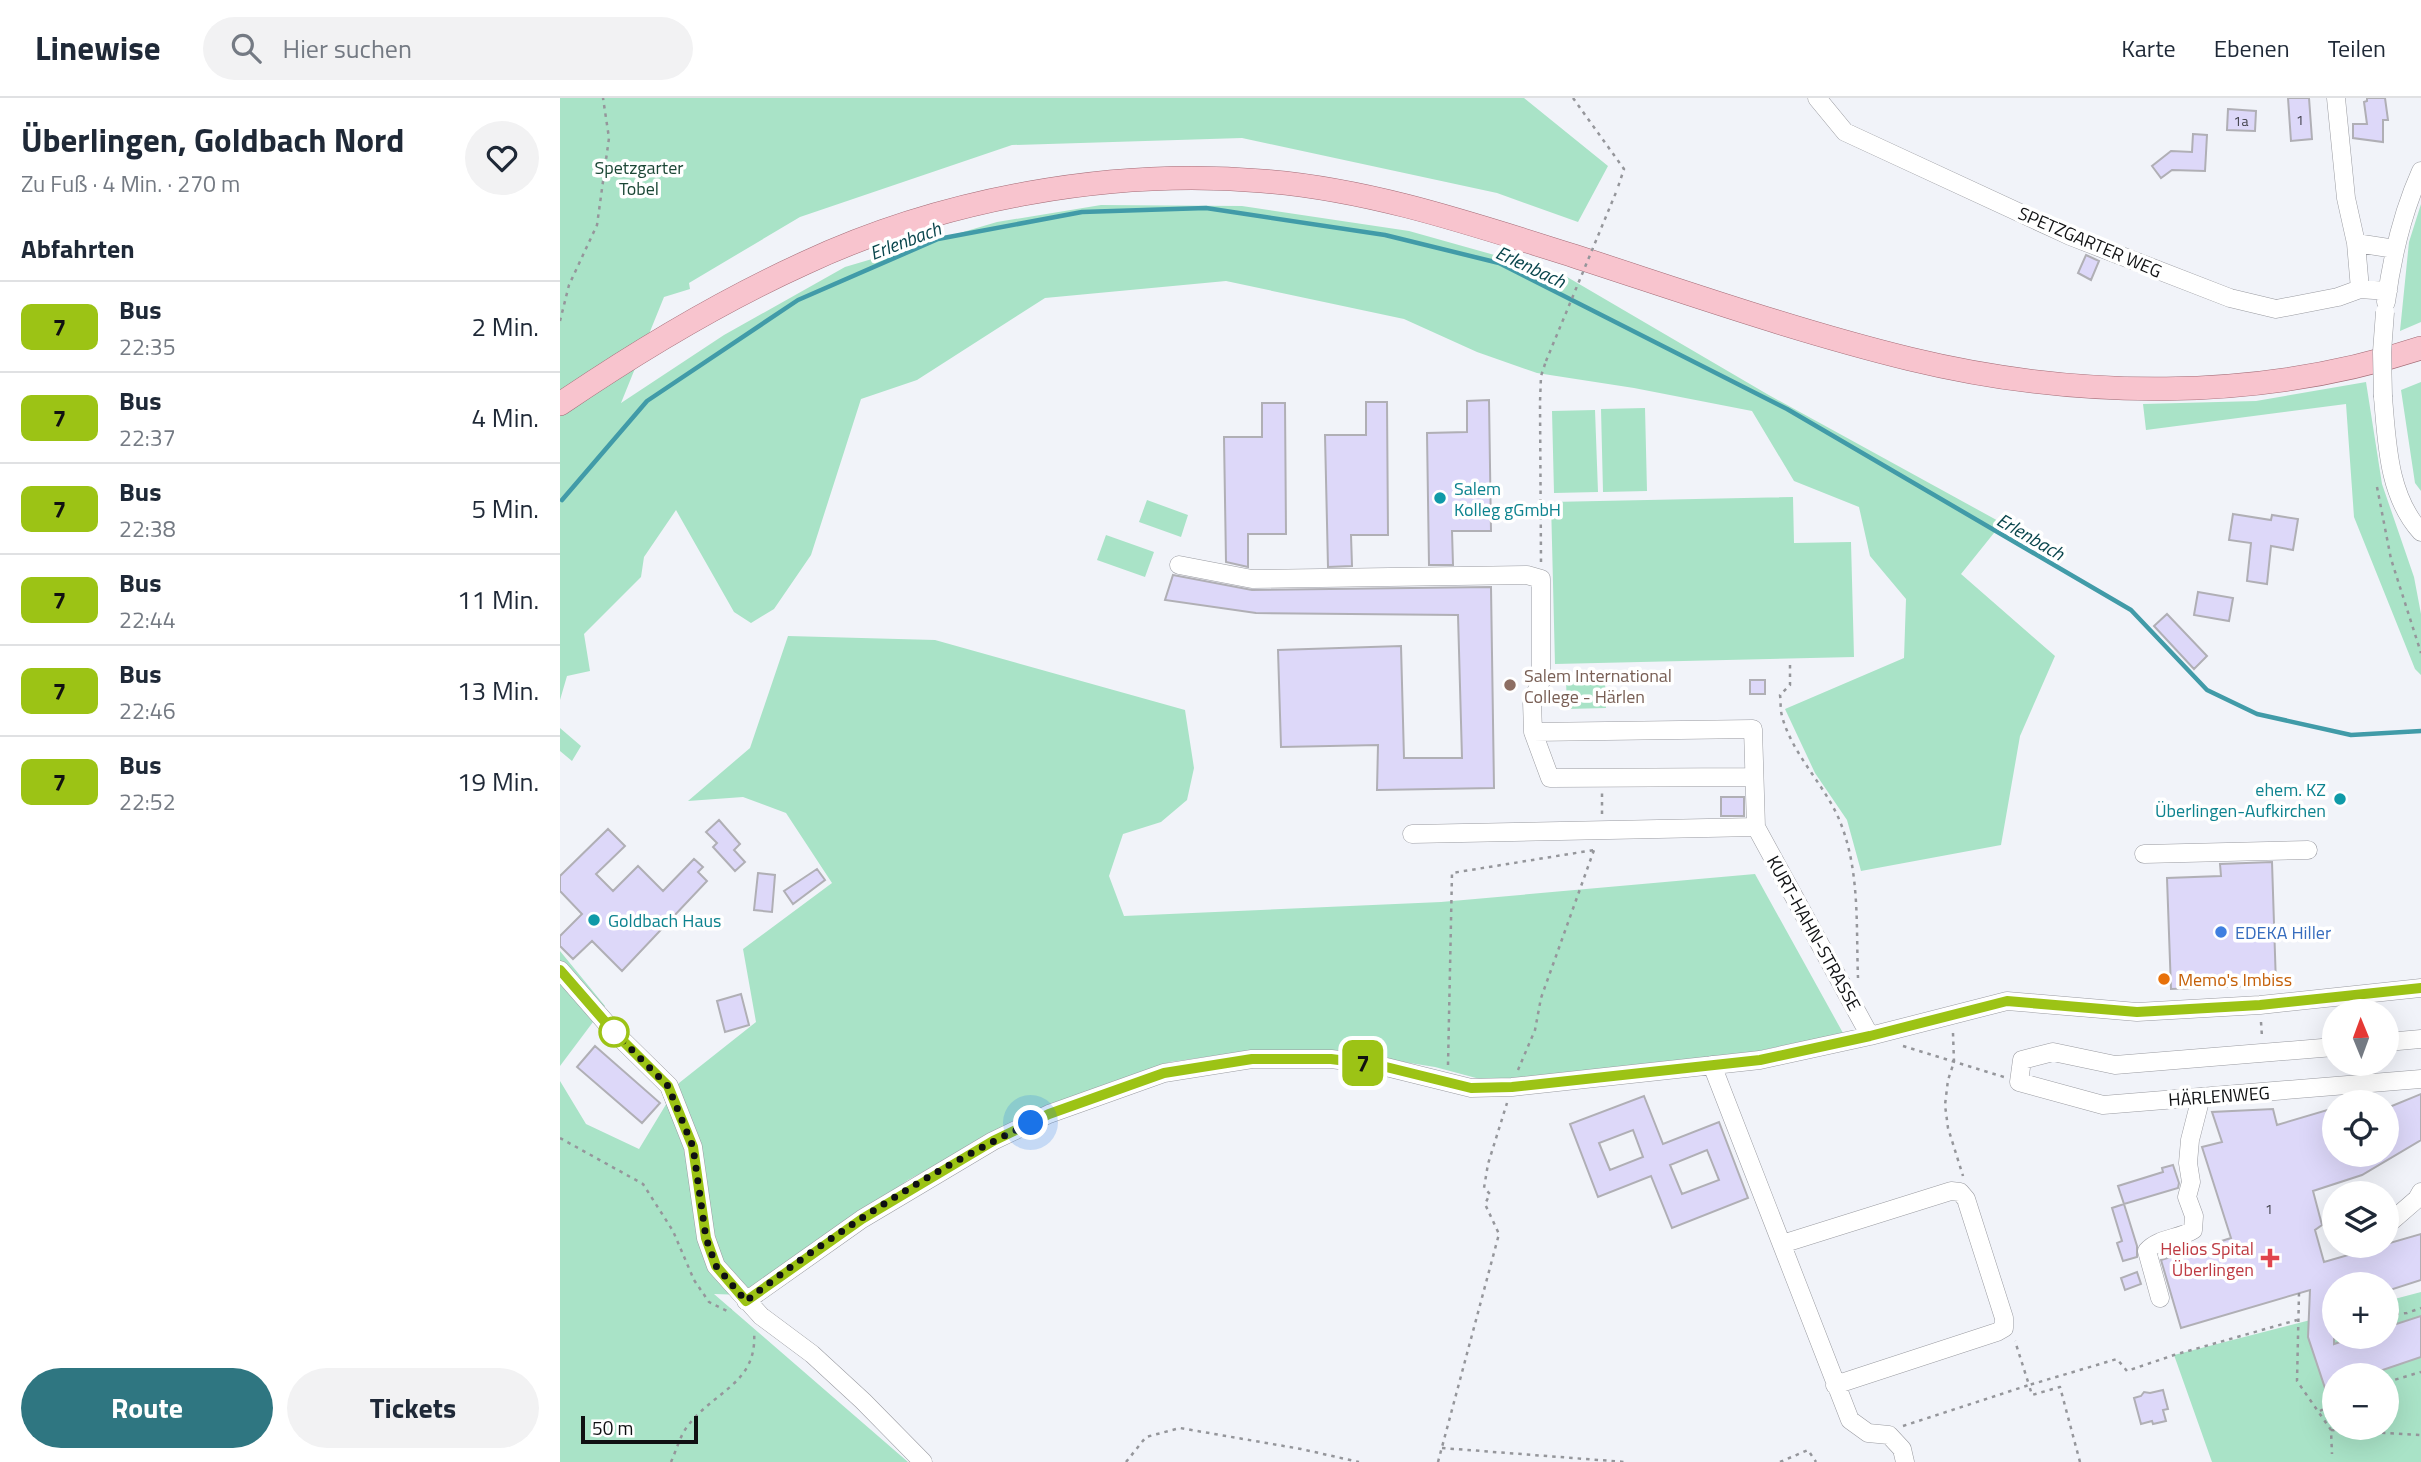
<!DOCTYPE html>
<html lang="de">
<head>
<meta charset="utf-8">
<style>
	:root { --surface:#fff; --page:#f2f2f3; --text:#1f2937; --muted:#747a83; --line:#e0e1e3; --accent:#2f7681 }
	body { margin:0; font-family:"Titillium Web",sans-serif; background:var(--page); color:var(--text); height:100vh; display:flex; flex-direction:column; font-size:26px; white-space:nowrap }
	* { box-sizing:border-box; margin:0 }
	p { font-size:23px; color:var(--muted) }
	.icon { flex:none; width:38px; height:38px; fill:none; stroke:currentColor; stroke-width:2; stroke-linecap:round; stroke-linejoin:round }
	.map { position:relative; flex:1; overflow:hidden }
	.side { display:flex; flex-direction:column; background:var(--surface); width:560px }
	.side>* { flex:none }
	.badge { padding:0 14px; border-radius:10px; font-size:24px; line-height:46px }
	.needle { width:46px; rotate:359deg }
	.controls { position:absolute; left:1762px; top:901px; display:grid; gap:14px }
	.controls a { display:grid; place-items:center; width:77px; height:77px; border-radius:50%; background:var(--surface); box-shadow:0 7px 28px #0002; font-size:35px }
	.scale { position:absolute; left:21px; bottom:18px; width:117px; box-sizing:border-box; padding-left:7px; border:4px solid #0f1012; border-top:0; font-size:19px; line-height:24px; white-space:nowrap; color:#0f1012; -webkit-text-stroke:5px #fff; paint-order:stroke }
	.you { position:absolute; width:35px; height:35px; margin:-18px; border:5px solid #fff; border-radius:50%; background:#1a73e8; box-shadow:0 0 0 10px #1a73e833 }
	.map>.badge { position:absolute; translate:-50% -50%; box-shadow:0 0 0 4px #fff }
	h2 { padding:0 21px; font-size:26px; line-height:63px }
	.round { display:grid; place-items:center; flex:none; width:74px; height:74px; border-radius:37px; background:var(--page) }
	.overview { display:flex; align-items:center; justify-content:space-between; height:119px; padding:0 21px }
	h1 { font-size:33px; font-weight:700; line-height:52px }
	.button { display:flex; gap:14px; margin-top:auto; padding:14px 21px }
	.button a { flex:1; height:80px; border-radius:42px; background:var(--accent); color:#fff; font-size:28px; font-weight:700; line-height:80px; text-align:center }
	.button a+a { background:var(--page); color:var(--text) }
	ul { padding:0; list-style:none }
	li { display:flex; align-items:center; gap:21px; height:91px; padding:0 21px; border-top:2px solid var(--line) }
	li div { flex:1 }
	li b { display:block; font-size:26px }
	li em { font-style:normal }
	li .badge { min-width:77px; font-weight:700; text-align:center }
	header { display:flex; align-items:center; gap:42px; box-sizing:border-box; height:98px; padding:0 35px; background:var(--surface); border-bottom:2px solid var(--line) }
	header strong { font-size:33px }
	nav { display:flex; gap:38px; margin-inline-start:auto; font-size:24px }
	.search { width:490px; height:63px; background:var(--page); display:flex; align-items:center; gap:18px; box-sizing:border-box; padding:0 24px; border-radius:38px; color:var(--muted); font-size:26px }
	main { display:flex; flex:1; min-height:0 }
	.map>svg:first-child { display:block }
</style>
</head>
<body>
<header>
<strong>Linewise</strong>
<div class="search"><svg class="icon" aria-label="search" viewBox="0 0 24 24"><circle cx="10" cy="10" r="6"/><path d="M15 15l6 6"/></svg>Hier suchen</div>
<nav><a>Karte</a><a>Ebenen</a><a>Teilen</a></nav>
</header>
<main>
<section class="side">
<div class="overview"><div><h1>Überlingen, Goldbach Nord</h1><p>Zu Fuß · 4 Min. · 270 m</p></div><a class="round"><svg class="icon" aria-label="heart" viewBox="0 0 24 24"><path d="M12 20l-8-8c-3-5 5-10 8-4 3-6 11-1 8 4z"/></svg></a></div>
<h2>Abfahrten</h2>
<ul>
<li><span class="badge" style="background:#9cc315;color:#111">7</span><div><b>Bus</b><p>22:35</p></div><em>2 Min.</em></li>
<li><span class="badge" style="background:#9cc315;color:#111">7</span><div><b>Bus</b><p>22:37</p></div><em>4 Min.</em></li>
<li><span class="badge" style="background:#9cc315;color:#111">7</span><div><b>Bus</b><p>22:38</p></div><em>5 Min.</em></li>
<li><span class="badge" style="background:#9cc315;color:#111">7</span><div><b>Bus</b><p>22:44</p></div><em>11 Min.</em></li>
<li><span class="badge" style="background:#9cc315;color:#111">7</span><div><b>Bus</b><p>22:46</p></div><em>13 Min.</em></li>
<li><span class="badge" style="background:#9cc315;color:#111">7</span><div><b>Bus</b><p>22:52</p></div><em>19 Min.</em></li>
</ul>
<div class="button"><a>Route</a><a>Tickets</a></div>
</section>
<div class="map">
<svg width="1861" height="1364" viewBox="0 0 1861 1364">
	<rect width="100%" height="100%" fill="#f1f3f9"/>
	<path fill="#a9e3c7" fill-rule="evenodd" d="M 0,0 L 964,0 L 1048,68 L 1018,124 L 937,95 L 682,40 L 452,47 L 240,119 L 129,185 L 130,191 L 104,199 L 61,305 L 164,237 L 285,169 L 437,124 L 541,107 L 682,108 L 849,133 L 1002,176 L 1207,296 L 1442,425 L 1401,476 L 1495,558 L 1460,638 L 1441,747 L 1301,773 L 1287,722 L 1255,675 L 1225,611 L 1344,560 L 1346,501 L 1310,458 L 1299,409 L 1234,383 L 1192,313 L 1074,290 L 977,275 L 917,254 L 844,221 L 666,183 L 485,200 L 357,282 L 301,301 L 251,457 L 214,511 L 191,525 L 174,514 L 116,412 L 84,459 L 81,479 L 24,536 L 30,573 L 7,578 L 0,602 Z
		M 1861,106 L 1861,224 L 1840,233 L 1849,144 Z
		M 1806,284 L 1822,386 L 1854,479 L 1861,516 L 1861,577 L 1855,571 L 1794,419 L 1786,306 L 1586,332 L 1583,306 L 1696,303 Z
		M 1861,284 L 1861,393 L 1855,385 L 1841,292 Z
		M 1085,310 L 1087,393 L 1043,394 L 1041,311 Z
		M 1035,312 L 1038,394 L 994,395 L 992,313 Z
		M 1233,399 L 1234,445 L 1291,444 L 1294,559 L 995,566 L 991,404 Z
		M 587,402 L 628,417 L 621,439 L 579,424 Z
		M 546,437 L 594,454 L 585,479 L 537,462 Z
		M 228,538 L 375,542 L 625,612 L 634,670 L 627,702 L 601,724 L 563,736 L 549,778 L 564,818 L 881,804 L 1195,776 L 1283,935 L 1184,956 L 931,984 L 875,969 L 767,952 L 695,952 L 610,964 L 466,1018 L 348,1082 L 183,1197 L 154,1196 L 348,1364 L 0,1364 L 0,983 L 26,1026 L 79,1051 L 119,985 L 196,924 L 183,851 L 272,785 L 226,715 L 183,699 L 128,703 L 190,650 Z
		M 1006,582 L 1045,582 L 1046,610 L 1007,611 Z
		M 0,630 L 21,648 L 12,663 L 0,653 Z
		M 0,853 L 45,908 L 0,968 Z
		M 1861,1194 L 1861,1364 L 1652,1364 L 1614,1257 L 1774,1216 L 1774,1239 L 1827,1239 L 1827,1203 ZM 1774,1278 L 1827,1278 L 1827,1330 L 1774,1330 Z"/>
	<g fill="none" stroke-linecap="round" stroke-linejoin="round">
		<path stroke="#419ba8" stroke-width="4.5" d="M 2,402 L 87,303 L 238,202 L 378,141 L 522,114 L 646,110 L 825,137 L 939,165 L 1227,311 L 1571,512 L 1647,592 L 1697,616 L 1791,637 L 1861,633"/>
	</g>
	<path fill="#ddd8f9" stroke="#b0afb5" stroke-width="2" fill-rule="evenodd" d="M 1728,0 L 1749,0 L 1752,41 L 1731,43 Z
		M 1807,0 L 1825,0 L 1828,22 L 1823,22 L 1823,44 L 1793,40 L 1793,26 L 1807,26 L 1804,4 L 1807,3 Z
		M 1668,11 L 1696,13 L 1695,33 L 1667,32 Z
		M 1633,36 L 1647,37 L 1645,73 L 1612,72 L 1601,80 L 1592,68 L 1611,53 L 1632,54 Z
		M 1526,157 L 1539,163 L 1531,182 L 1518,175 Z
		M 929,302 L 931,433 L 892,433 L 893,467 L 869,467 L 867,335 L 907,334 L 907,303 Z
		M 806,304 L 827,304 L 828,437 L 791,437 L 792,468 L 768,469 L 765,337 L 806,337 Z
		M 702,305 L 725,305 L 726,436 L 688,436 L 688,469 L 666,464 L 664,339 L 702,339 Z
		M 1673,416 L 1711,422 L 1712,417 L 1738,421 L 1733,452 L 1711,448 L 1707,486 L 1687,483 L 1691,445 L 1669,442 Z
		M 613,477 L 692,492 L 931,489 L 934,690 L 817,692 L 818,647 L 721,649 L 718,552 L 841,548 L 844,660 L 902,660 L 898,517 L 696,515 L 605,502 Z
		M 1638,494 L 1673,500 L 1669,523 L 1634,517 Z
		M 1607,516 L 1647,558 L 1634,571 L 1594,528 Z
		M 1190,582 L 1205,582 L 1205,596 L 1190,596 Z
		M 1161,699 L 1184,699 L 1184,718 L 1161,718 Z
		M 159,722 L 180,746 L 174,752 L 185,764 L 175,773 L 153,749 L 157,745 L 146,734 Z
		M 48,731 L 65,748 L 36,776 L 53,793 L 78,768 L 103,793 L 134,761 L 143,769 L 138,774 L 147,783 L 62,873 L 32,843 L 13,861 L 0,848 L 0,838 L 22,816 L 0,793 L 0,778 Z
		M 1712,764 L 1716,887 L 1611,891 L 1607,780 L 1661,778 L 1660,766 Z
		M 257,771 L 265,782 L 233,806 L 224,793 Z
		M 198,775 L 215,777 L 212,814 L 194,812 Z
		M 181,896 L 189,927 L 165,934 L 157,903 Z
		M 35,948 L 100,1005 L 82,1025 L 17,969 Z
		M 1861,996 L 1861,1042 L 1802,1077 L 1753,1093 L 1762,1127 L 1755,1132 L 1764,1164 L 1861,1136 L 1861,1182 L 1827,1193 L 1827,1186 L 1774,1186 L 1774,1246 L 1795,1239 L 1827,1239 L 1827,1229 L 1861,1218 L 1861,1259 L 1805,1278 L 1774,1278 L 1774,1311 L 1772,1311 L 1748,1239 L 1750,1192 L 1621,1230 L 1601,1162 L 1671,1140 L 1642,1049 L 1662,1044 L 1652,1014 L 1713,1011 L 1717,1027 L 1774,1010 L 1774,1057 L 1827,1057 L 1827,1010 Z
		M 1084,998 L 1103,1046 L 1159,1024 L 1188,1100 L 1112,1130 L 1091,1078 L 1038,1099 L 1010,1026 ZM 1073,1032 L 1083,1059 L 1050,1072 L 1039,1045 ZM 1147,1052 L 1159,1082 L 1122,1096 L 1110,1067 Z
		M 1613,1067 L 1619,1085 L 1618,1090 L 1564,1106 L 1558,1088 L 1603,1074 L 1602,1070 Z
		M 1564,1106 L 1577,1148 L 1577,1159 L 1563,1163 L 1557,1145 L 1562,1143 L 1552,1110 Z
		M 1577,1174 L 1581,1186 L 1565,1192 L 1561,1180 Z
		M 1603,1292 L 1608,1311 L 1603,1312 L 1606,1323 L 1593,1326 L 1592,1323 L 1581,1326 L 1574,1300 L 1581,1298 L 1584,1294 L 1590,1295 Z"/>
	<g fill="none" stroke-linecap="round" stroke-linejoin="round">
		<defs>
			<path id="minor" d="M 1257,0 L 1285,34 L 1510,138 L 1670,200 L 1716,211 L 1778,199 L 1800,191 L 1828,193
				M 1776,0 L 1786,100 L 1796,145 L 1800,191
				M 1796,145 L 1835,151
				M 1826,204 C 1832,159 1842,115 1861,73
				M 1823,299 C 1827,345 1828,398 1861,434
				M 619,467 L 692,481 L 967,477 L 981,481 L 981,583 L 972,603 L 973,634 L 990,680 L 1194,679
				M 973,634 L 1193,631 L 1196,729 L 1310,938
				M 852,736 L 1196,729
				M 1584,756 L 1748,752
				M 0,872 L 54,934 L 109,988 L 133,1049 L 146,1140 L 156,1168 L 201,1218 L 252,1256 L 303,1303 L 363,1364
				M 1827,944 L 1861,941
				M 1774,949 L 1555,967 L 1493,954 L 1462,962 L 1459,984 L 1543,1007 L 1861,981
				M 1152,967 L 1290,1322 L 1308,1335 L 1329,1337 L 1342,1351 L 1345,1364
				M 1827,1127 L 1857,1101 L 1861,1094
				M 1222,1146 L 1391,1093 L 1400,1094 L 1406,1101 L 1444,1220 L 1444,1230 L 1437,1234 L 1275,1287
				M 1600,1200 L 1587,1153 C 1598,1140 1619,1141 1633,1132 L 1634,1118 L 1627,1099 L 1631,1084 L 1628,1065 L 1630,1042 L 1641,999
				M 186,1203 L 302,1121 L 433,1043 L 489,1016 L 604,975 L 692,961 L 771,961 L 818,967 L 911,990 L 952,989 L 1200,962 L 1310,938 L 1447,903 L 1577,914 L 1700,907 L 1861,890"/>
			<path id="major" d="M 0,306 C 78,253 159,204 245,165 C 382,101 551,70 702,83 C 809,91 912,126 1014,158 C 1125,194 1236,233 1350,261 C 1515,301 1698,304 1861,250"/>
		</defs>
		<use href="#minor" stroke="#9a9ba1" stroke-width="19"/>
		<use href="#major" stroke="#a36c77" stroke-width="24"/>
		<path stroke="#95969b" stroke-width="2.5" stroke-dasharray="3.5 5" stroke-linecap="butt" d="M 1013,0 L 1064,71 L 1057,92
			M 0,223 L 9,187 L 37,127 L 49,40 L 43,0
			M 1817,389 L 1831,461 L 1861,555
			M 981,464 L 980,304 L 981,278 L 986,263
			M 1230,567 L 1230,587 L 1220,597 C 1221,603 1220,611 1222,618 C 1232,657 1267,689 1281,726 C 1300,775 1296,829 1298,880
			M 1042,716 L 1042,694
			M 1701,924 L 1702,939
			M 1393,935 L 1394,964 L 1388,982 L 1385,1007 L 1388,1030 L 1403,1078
			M 1343,948 L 1444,979
			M 888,967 L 892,775 L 1034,752
			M 958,972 L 975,932 L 981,900 L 1034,752
			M 0,1040 L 83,1086 L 113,1133 L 134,1182 L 149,1204 L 167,1213 L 171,1211
			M 1739,1195 L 1737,1283 L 1771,1332 L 1772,1356
			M 1827,1217 L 1847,1215 L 1861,1210
			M 1827,1284 L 1861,1274
			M 1760,1313 L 1774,1305
			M 1343,1328 L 1469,1287 L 1455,1243
			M 1771,1332 L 1861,1337
			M 882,1350 L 1065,1364
			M 111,1364 C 116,1353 120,1338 127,1329 C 153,1293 198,1286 194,1234
			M 566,1364 L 586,1339 L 620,1330 L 741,1351 L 799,1364
			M 878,1364 L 939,1136 L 925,1106 L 930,1096 L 924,1090 L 928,1066 L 947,1005
			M 1220,1364 L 1248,1352 L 1256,1364
			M 1520,1364 L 1500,1289 L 1472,1297 L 1469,1287 L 1557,1261 L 1567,1273 L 1614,1257 L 1737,1222"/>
		<use href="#minor" stroke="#fff" stroke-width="18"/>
		<use href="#major" stroke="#f8c4ce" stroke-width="23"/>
		<defs>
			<path id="minor-bridge" d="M 1823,299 L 1822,254 L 1825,214"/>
		</defs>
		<use href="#minor-bridge" stroke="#9a9ba1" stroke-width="19" stroke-linecap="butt"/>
		<path stroke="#95969b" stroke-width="2.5" stroke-dasharray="3.5 5" stroke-linecap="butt" d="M 986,263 L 1057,92"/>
		<use href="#minor-bridge" stroke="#fff" stroke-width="18"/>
	</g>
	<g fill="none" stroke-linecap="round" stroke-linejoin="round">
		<defs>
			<path id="line" d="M 0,872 L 54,934 L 108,988 L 133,1049 L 146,1140 L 156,1168 L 186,1203 L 302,1121 L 433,1043 L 489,1016 L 604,975 L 692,961 L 771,961 L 818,967 L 911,990 L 952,989 L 1200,962 L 1310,938 L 1447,903 L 1577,914 L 1700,907 L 1861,890"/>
		</defs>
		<use href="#line" stroke="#fff" stroke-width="16"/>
		<use href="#line" stroke="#9cc315" stroke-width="10"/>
		<path stroke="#0f1012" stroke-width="7" stroke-dasharray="0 12.6" d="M 54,934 L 108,988 L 133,1049 L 146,1140 L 156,1168 L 186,1203 C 271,1136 373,1071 471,1025"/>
	</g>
	<g fill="#0f9aa8" stroke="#fff" stroke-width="2.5">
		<circle cx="880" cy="400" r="7"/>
		<circle cx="1780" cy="701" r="7"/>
		<circle cx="34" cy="822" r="7"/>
	</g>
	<circle fill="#8d6e63" stroke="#fff" stroke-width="2.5" cx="950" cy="587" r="7"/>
	<circle fill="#3f7fe0" stroke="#fff" stroke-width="2.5" cx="1661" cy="834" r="7"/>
	<circle fill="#e8710a" stroke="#fff" stroke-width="2.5" cx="1604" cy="881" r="7"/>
	<circle fill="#fff" stroke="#9cc315" stroke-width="3.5" cx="54" cy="934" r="14"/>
	<path fill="#e0444e" stroke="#fff" stroke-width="2.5" d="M1706.5 1149.5h7v7h7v7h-7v7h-7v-7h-7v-7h7z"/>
	<g text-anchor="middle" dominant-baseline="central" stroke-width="7" stroke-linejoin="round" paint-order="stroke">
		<g font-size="14" fill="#42424c">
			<text x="1740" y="21">1</text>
			<text x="1681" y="22">1a</text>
			<text x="1709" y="1110">1</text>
		</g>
		<g font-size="18" fill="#1b4635" stroke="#fff">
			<text x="79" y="69">Spetzgarter<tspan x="79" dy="21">Tobel</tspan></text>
		</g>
		<g font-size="18" fill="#0f1012" stroke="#fff">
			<text transform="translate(1530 144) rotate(23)">SPETZGARTER WEG</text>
			<text transform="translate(1254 835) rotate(61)">KURT-HAHN-STRASSE</text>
			<text transform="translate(1659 998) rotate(-4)">HÄRLENWEG</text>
		</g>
		<g font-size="18" fill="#0d838f" stroke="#fff" text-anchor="start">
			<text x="894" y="390">Salem<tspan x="894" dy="21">Kolleg gGmbH</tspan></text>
			<text x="1766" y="691" text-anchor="end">ehem. KZ<tspan x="1766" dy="21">Überlingen-Aufkirchen</tspan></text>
			<text x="48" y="822">Goldbach Haus</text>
		</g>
		<g font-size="18" fill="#785e54" stroke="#fff" text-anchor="start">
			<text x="964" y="577">Salem International<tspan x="964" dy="21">College - Härlen</tspan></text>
		</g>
		<g font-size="18" fill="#366cbe" stroke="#fff" text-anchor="start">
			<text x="1675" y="834">EDEKA Hiller</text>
		</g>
		<g font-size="18" fill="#c56008" stroke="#fff" text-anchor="start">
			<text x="1618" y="881">Memo's Imbiss</text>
		</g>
		<g font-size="18" fill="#be3a42" stroke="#fff" text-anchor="end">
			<text x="1694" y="1150">Helios Spital<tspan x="1694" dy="21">Überlingen</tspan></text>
		</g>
		<g font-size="19" font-style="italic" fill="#09454c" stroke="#fff">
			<text transform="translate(345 142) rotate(-21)">Erlenbach</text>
			<text transform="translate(971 168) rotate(25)">Erlenbach</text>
			<text transform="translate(1471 438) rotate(30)">Erlenbach</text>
		</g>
	</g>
</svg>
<div class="controls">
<a><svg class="needle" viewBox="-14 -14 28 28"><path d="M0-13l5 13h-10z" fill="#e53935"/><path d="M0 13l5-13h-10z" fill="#747a83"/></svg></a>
<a><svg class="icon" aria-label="locate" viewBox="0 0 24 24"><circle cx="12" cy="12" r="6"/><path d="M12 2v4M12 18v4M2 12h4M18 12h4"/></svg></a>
<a><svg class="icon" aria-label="layers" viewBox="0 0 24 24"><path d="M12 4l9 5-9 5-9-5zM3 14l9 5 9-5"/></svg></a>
<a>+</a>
<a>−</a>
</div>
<div class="scale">50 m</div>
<div class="you" style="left:471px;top:1025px"></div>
<b class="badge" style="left:803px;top:965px;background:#9cc315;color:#111">7</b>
</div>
</main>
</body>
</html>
